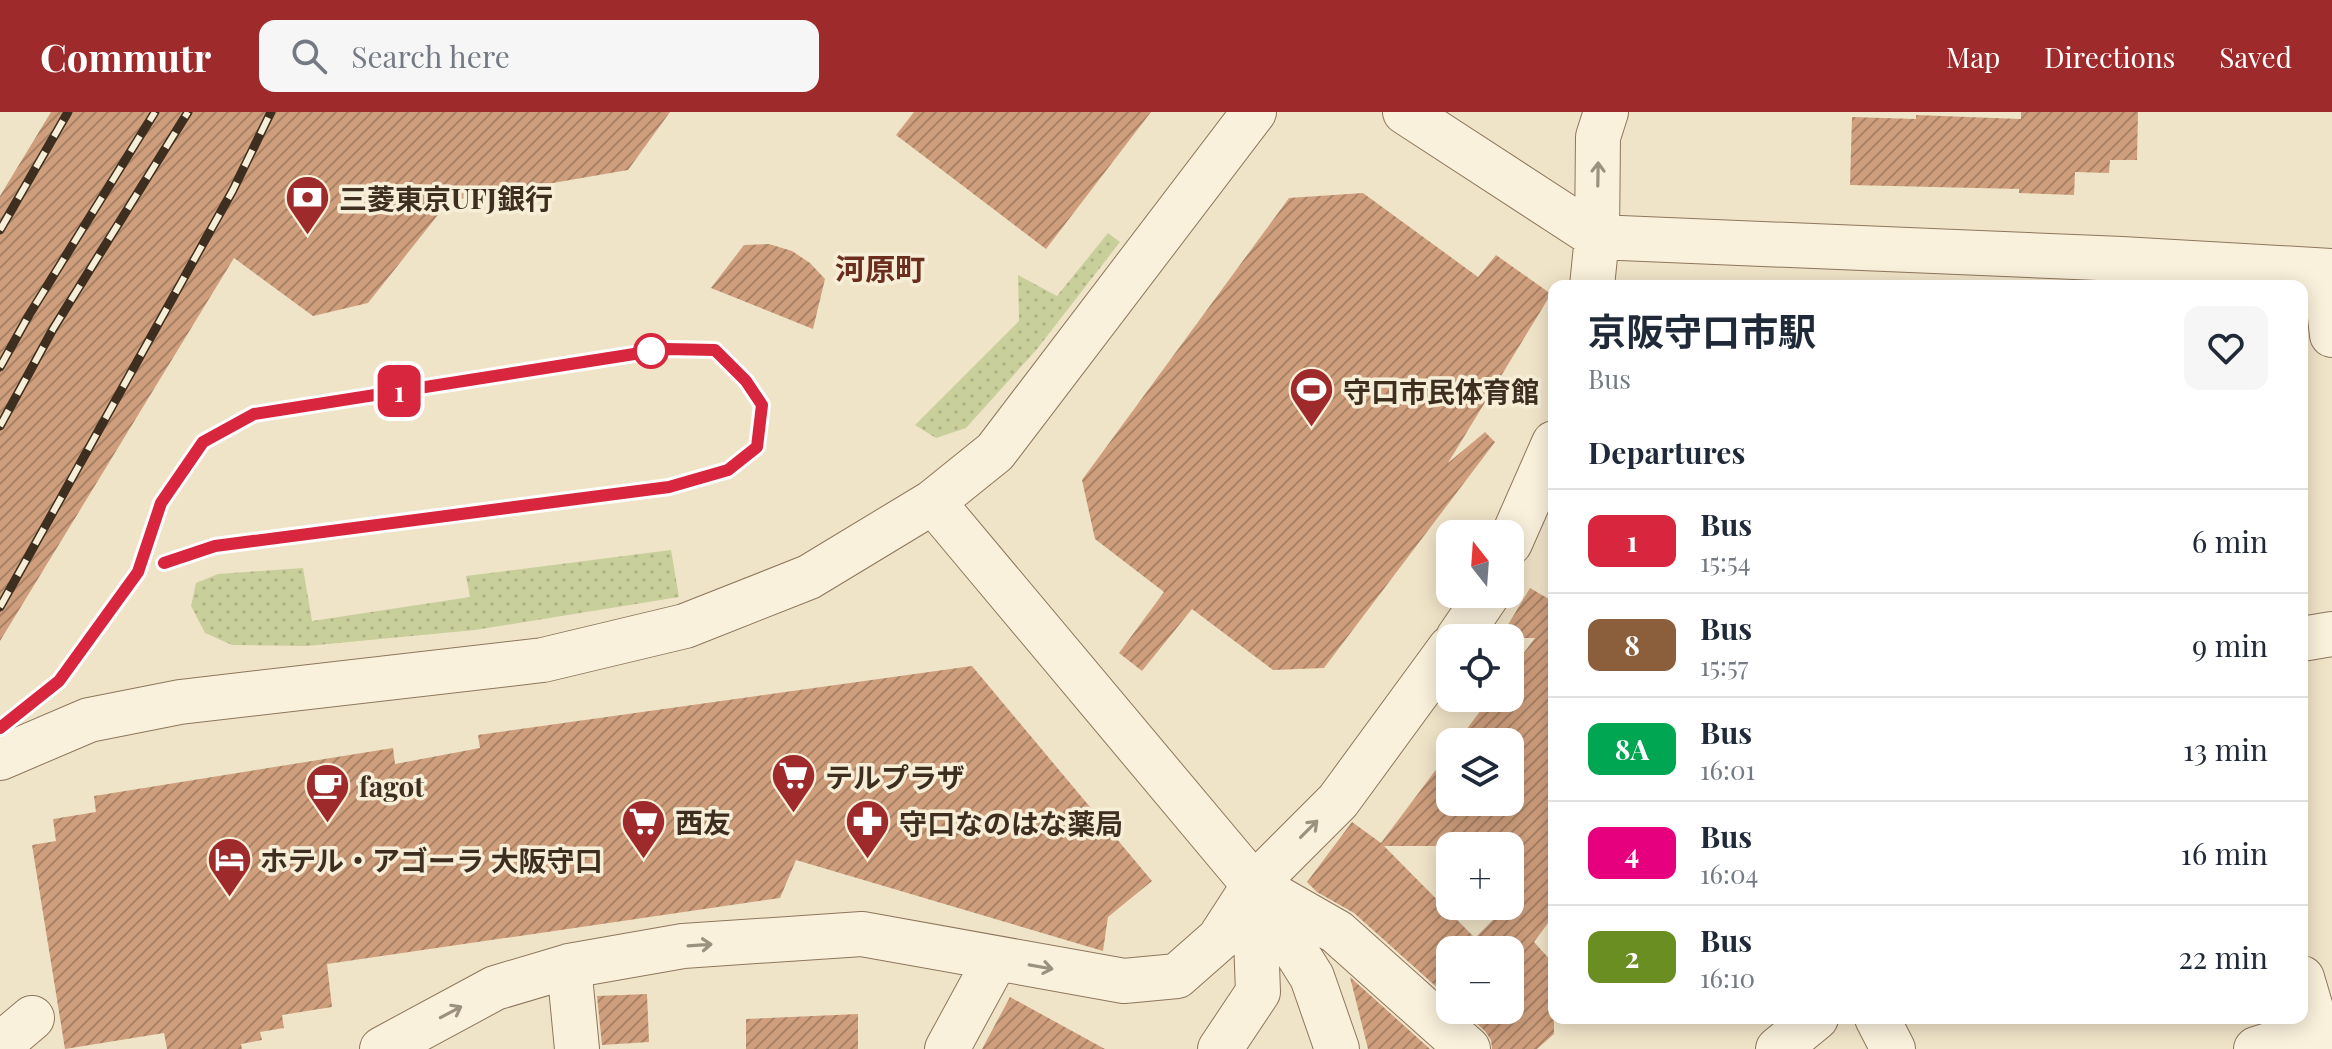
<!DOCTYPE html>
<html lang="en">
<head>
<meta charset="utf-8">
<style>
	:root { --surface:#fff; --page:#f6f6f7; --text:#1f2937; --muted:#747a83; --line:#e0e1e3; --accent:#9e2a2b }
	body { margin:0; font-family:"Playfair Display","Noto Sans JP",serif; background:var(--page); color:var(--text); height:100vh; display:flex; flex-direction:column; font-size:30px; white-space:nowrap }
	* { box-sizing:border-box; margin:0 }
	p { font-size:26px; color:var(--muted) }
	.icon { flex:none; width:44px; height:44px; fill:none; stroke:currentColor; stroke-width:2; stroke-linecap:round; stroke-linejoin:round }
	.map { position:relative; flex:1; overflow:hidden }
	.drawer { position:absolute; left:1548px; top:168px; width:760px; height:744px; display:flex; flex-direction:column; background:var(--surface); border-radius:16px; box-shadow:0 4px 20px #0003 }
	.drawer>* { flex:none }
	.badge { padding:0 16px; border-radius:12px; font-size:28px; line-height:52px }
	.needle { width:52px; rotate:343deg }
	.controls { position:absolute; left:1436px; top:408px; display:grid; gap:16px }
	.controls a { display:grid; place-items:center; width:88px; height:88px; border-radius:16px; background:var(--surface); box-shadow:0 4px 20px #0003; font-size:40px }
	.map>.badge { position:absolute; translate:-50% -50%; box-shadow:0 0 0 4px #fff }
	h2 { padding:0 40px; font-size:30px; line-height:72px }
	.round { display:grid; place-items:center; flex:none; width:84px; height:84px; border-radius:16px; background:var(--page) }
	.head { display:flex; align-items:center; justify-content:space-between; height:136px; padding:0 40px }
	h1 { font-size:38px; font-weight:700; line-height:60px }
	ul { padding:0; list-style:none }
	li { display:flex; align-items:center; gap:24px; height:104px; padding:0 40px; border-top:2px solid var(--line) }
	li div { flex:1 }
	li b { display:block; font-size:30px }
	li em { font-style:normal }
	li .badge { min-width:88px; font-weight:700; text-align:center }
	header { display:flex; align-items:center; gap:48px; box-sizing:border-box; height:112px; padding:0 40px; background:var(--accent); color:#fff }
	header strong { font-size:38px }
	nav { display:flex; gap:44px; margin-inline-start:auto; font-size:28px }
	.search { width:560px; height:72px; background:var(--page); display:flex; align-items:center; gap:20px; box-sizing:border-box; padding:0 28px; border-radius:16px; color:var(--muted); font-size:30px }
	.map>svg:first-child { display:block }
</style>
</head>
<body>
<header>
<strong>Commutr</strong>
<div class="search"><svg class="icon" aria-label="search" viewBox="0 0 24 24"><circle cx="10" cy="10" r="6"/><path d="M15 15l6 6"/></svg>Search here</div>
<nav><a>Map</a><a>Directions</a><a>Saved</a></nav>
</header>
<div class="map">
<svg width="2332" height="937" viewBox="0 0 2332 937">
	<defs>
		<pattern id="grass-dots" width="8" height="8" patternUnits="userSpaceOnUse" patternTransform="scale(2)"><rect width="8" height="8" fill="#c9cf9b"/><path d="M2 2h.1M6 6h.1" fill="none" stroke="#aeb285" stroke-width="1.8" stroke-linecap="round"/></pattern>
		<pattern id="building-hatch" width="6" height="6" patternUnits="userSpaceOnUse" patternTransform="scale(2)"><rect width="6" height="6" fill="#cf9f7d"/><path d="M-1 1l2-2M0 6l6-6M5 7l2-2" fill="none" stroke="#a98266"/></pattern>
	</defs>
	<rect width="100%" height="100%" fill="#f0e4c8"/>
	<path fill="url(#grass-dots)" d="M 1108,121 L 1120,130 L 1037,237 L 966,316 L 936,326 L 915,313 L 1019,209 L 1018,163 L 1057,184 Z
		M 671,438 L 679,485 L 475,518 L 307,534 L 232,533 L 205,521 L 191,494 L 196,471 L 218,462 L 303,456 L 312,509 L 470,485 L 466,464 Z"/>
	<path fill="url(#building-hatch)" fill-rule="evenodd" d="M 51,0 L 670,0 L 628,58 L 449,89 L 368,191 L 313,204 L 234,146 L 0,529 L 0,84 Z
		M 914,0 L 1151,0 L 1046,137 L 896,23 Z
		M 2021,0 L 2138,0 L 2137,48 L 2110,48 L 2109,61 L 2075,60 L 2074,83 L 2019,81 L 2019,77 L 1850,73 L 1852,5 L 1916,7 L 1916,3 L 2021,7 Z
		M 1363,81 L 1478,165 L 1496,143 L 1551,182 L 1448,351 L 1485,320 L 1495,330 L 1324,556 L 1273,558 L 1192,497 L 1142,559 L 1119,541 L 1164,480 L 1095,427 L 1082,368 L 1289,86 Z
		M 769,132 L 792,139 L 810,151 L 825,167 L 813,217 L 711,176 L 744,133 Z
		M 1530,476 L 1554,490 L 1554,803 L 1534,830 L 1554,852 L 1554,922 L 1537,937 L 1492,937 L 1491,928 L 1485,919 L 1462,898 L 1510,898 L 1510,838 L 1450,838 L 1450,887 L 1354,801 L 1317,780 L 1307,770 L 1352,710 L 1381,731 L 1450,639 L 1450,690 L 1510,690 L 1510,630 L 1457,630 L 1490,586 L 1510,586 L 1510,559 L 1535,526 L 1500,526 ZM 1384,734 L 1510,734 L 1510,794 L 1507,794 L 1475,826 Z
		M 972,554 L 1152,769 L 1108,805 L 1103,839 L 796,748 L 780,786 L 327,852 L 332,895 L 282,903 L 284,916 L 260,920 L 262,928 L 241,932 L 242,937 L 167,937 L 164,921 L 65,937 L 32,733 L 56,729 L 53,707 L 96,700 L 94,684 L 393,636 L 395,652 L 480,636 L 478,623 Z
		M 1350,865 L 1430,937 L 1368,937 Z
		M 647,882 L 649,930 L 602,933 L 597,884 Z
		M 1010,885 L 1105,937 L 982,937 Z
		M 858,902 L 858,937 L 746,937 L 746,907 Z"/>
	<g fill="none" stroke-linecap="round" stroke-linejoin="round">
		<defs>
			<path id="minor" d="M 1405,0 L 1597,125 L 2122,147 L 2332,159
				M 2325,159 L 2332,223
				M 1592,174 L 1597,125 L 1598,25 L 1606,0
				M 933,390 L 1254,773 L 1312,865 L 1337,937
				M 1510,431 L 1554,331
				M 1458,526 L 1488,482
				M 2302,527 L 2332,522
				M 0,646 L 89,608 L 180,590 L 543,548 L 685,514 L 809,465 L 933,390 L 995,340 L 1254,0
				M 1260,776 L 1337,820 L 1468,937
				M 569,854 L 577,937
				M 2302,866 L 2323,937
				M 1877,906 L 1893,937
				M 0,933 L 32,906
				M 382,937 L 495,876 L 569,854 L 683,834 L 862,822 L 1124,869 L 1177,864 L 1219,827 L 1254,773 L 1338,689 L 1450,536
				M 947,937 L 996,847
				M 1220,937 L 1258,880 L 1254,775
				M 1778,937 L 1816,906
				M 2256,937 L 2332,913"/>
		</defs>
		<use href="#minor" stroke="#8d765c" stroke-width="46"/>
		<use href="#minor" stroke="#faf1dc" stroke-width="44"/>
		<defs>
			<path id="rail" d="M 0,118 L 68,0
				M 0,255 L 29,203 L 155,0
				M 0,314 L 53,217 L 188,0
				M 0,495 L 233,78 L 271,0"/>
		</defs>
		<use href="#rail" stroke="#3d2e20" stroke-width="9"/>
		<use href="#rail" stroke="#f7eed8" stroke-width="6" stroke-dasharray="18" stroke-linecap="butt"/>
	</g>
	<defs><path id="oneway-shaft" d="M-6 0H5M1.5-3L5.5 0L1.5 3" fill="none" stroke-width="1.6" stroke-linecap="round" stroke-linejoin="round" transform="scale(2)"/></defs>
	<g stroke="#9c907e">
		<use href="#oneway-shaft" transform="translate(1598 62) rotate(-89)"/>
		<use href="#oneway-shaft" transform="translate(1309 717) rotate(-45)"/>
		<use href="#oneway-shaft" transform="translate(700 833) rotate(-4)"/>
		<use href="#oneway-shaft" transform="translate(1041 855) rotate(10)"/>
		<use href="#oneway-shaft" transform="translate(451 900) rotate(-28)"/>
	</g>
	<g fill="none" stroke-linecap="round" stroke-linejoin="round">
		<defs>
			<path id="line" d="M 0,616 L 59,569 L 138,460 L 161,391 L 203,330 L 254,302 L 666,237 L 715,238 L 746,269 L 762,293 L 757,335 L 728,358 L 669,375 L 215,434 L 164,451"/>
		</defs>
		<use href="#line" stroke="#fff" stroke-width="18"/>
		<use href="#line" stroke="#d7263d" stroke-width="12"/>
	</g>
	<defs>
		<symbol id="bank-pin" viewBox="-11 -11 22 30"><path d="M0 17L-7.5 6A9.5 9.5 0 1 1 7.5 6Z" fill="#9e2a2b" stroke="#f7eed8"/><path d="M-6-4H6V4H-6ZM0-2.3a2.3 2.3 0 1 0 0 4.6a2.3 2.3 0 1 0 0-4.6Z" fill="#fff"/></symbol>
		<symbol id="stadium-pin" viewBox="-11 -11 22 30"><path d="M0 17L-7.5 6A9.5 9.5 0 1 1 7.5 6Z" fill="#9e2a2b" stroke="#f7eed8"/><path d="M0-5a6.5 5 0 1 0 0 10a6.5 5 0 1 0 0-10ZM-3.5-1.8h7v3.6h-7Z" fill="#fff"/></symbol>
		<symbol id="supermarket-pin" viewBox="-11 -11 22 30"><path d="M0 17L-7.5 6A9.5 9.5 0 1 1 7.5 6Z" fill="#9e2a2b" stroke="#f7eed8"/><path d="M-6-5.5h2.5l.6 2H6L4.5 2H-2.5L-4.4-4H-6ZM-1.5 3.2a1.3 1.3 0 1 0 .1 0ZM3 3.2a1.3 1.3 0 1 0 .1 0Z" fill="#fff"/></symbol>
		<symbol id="cafe-pin" viewBox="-11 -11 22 30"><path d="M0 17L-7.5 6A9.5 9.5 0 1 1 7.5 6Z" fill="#9e2a2b" stroke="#f7eed8"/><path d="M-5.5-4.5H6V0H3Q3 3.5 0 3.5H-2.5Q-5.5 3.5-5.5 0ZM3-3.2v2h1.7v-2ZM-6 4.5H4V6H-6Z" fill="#fff"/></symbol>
		<symbol id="pharmacy-pin" viewBox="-11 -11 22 30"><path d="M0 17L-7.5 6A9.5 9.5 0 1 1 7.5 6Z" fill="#9e2a2b" stroke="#f7eed8"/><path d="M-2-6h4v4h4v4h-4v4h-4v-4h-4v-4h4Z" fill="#fff"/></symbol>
		<symbol id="hotel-pin" viewBox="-11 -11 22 30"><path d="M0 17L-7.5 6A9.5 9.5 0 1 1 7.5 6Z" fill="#9e2a2b" stroke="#f7eed8"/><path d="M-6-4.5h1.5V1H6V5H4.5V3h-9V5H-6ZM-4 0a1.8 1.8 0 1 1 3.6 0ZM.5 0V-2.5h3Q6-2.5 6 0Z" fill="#fff"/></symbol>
	</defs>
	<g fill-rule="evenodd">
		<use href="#bank-pin" x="282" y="60" width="51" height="69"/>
		<use href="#stadium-pin" x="1286" y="252" width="51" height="69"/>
		<use href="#supermarket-pin" x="768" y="638" width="51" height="69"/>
		<use href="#cafe-pin" x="302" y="648" width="51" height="69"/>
		<use href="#supermarket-pin" x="618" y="684" width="51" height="69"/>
		<use href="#pharmacy-pin" x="842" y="684" width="51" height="69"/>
		<use href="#hotel-pin" x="204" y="722" width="51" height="69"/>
	</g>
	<circle fill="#fff" stroke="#d7263d" stroke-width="4" cx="651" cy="239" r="16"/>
	<g text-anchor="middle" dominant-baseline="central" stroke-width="7" stroke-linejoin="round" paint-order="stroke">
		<g font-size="28" font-weight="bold" fill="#3d2e20" stroke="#f7eed8" text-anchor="start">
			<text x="339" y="85">三菱東京UFJ銀行</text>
			<text x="1343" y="278">守口市民体育館</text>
			<text x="825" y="664">テルプラザ</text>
			<text x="359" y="673">fagot</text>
			<text x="675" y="709">西友</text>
			<text x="899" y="710">守口なのはな薬局</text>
			<text x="260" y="747">ホテル・アゴーラ 大阪守口</text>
		</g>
		<g font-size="30" font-weight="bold" fill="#6b2e1e" stroke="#f7eed8">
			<text x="880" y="156">河原町</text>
		</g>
	</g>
</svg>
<div class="controls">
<a><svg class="needle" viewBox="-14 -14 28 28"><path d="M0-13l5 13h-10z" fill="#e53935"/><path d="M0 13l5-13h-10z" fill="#747a83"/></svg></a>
<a><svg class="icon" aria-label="locate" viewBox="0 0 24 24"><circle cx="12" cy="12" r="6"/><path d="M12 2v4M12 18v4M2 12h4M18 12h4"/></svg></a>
<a><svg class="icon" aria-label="layers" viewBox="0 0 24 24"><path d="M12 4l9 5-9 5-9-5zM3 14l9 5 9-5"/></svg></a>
<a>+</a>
<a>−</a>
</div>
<b class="badge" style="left:399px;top:279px;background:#d7263d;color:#fff">1</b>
<section class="drawer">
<div class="head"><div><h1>京阪守口市駅</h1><p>Bus</p></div><a class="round"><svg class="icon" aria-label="heart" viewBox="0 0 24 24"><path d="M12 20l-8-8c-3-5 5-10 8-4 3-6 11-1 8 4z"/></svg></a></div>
<h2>Departures</h2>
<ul>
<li><span class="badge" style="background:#d7263d;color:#fff">1</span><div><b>Bus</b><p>15:54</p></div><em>6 min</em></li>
<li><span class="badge" style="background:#8b5e3c;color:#fff">8</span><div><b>Bus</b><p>15:57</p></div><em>9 min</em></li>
<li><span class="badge" style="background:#00a651;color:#fff">8A</span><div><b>Bus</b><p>16:01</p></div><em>13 min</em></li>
<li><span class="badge" style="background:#e6007e;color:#fff">4</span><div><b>Bus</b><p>16:04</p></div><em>16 min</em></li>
<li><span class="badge" style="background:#6b8e23;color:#fff">2</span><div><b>Bus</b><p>16:10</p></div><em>22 min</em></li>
</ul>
</section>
</div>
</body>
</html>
